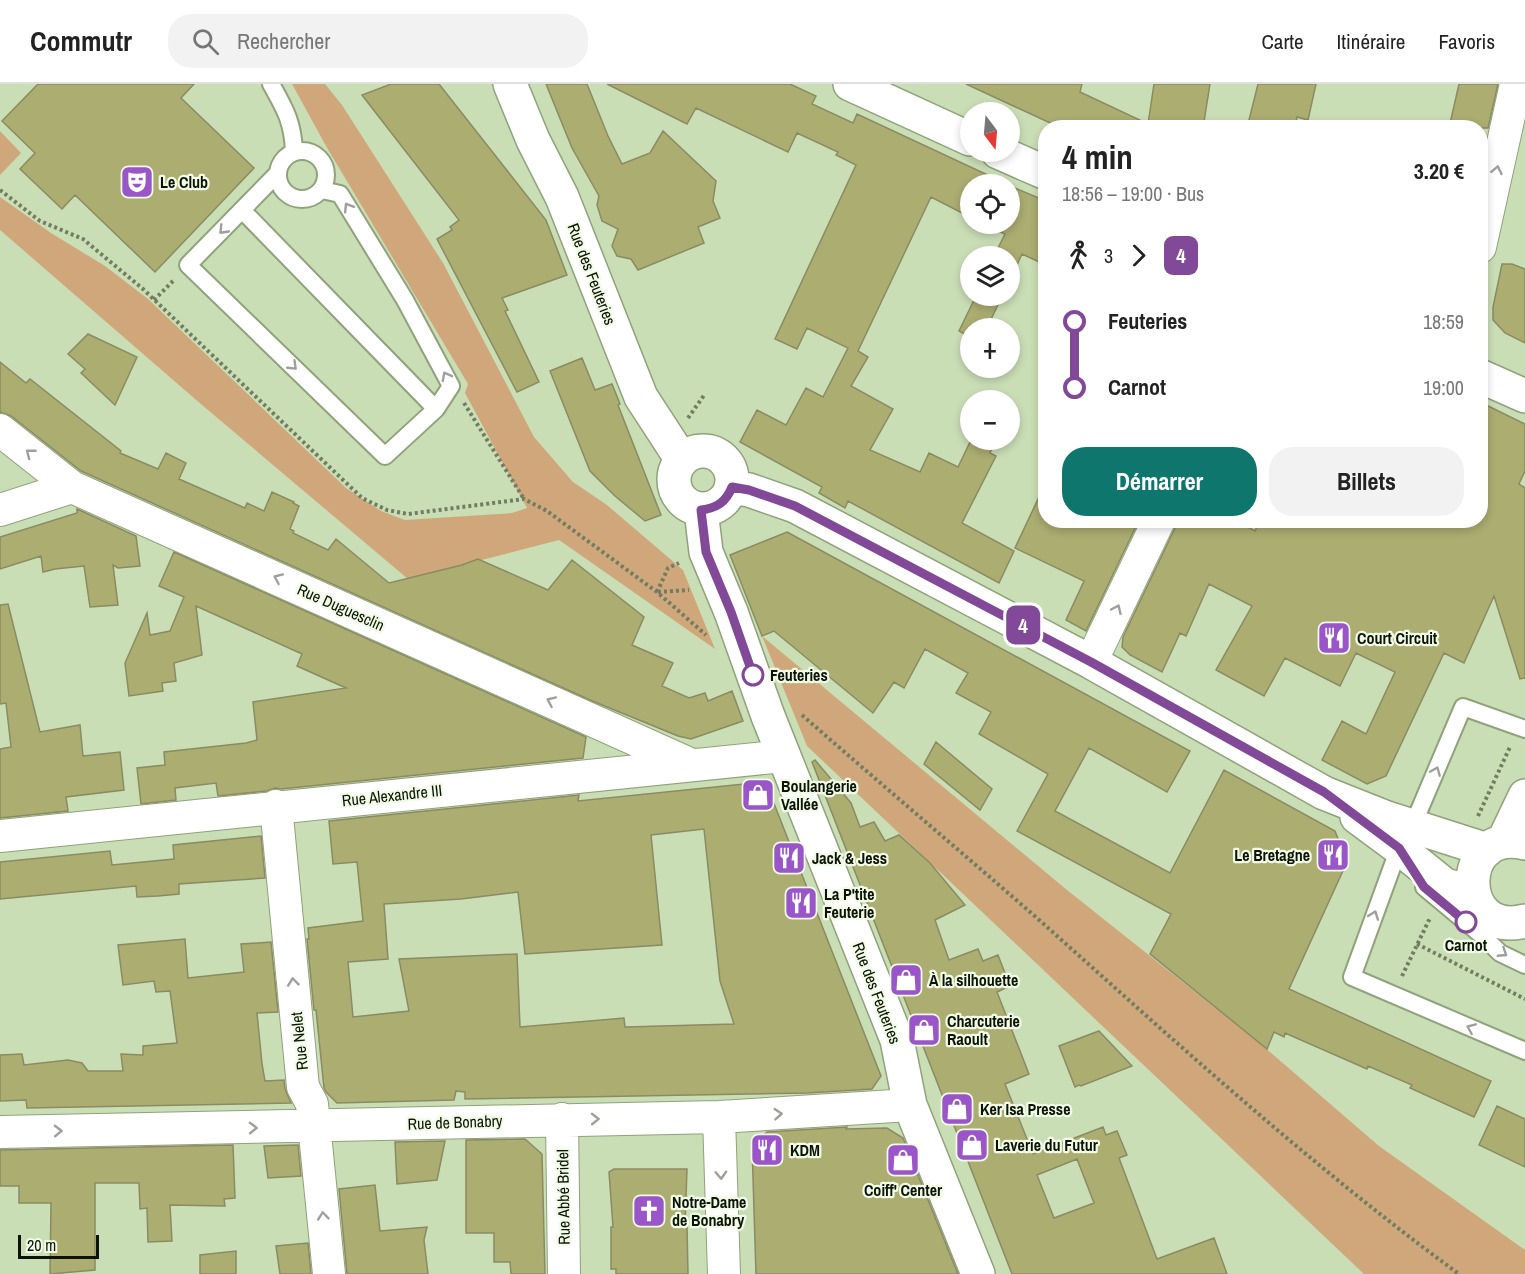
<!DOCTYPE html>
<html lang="fr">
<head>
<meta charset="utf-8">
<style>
	:root { --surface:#fff; --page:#f2f2f2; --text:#222; --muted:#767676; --line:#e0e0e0; --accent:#0f766e }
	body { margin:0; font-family:"Archivo Narrow",sans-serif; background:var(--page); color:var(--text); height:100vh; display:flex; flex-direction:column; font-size:22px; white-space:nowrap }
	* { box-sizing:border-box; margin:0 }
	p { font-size:20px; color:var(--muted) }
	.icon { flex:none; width:33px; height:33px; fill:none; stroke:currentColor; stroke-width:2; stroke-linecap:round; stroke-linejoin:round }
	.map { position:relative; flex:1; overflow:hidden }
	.drawer { position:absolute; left:1038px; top:36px; width:450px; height:408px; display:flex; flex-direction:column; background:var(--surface); border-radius:24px; box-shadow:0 3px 9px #0003 }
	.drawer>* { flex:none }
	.badge { padding:0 12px; border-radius:9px; font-size:21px; line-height:39px }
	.needle { width:39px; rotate:164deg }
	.tools { position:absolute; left:960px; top:18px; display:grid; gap:12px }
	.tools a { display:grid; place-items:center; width:60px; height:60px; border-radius:50%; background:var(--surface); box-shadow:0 3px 9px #0003; font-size:30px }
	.scale { position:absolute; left:18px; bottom:15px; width:81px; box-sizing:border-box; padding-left:6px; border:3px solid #0d1306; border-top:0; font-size:16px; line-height:21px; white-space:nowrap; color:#0d1306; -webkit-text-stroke:4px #f1fce7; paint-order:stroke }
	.map>.badge { position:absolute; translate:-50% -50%; box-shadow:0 0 0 3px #fff }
	.legs { display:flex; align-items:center; gap:9px; height:66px; padding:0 24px; font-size:20px }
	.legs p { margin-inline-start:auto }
	.headline { display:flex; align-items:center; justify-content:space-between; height:102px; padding:0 24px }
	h1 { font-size:33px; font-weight:700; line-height:45px }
	.button { display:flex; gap:12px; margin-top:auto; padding:12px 24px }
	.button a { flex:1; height:69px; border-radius:24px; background:var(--accent); color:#fff; font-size:24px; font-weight:700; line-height:69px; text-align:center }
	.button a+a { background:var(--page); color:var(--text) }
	ul { padding:0 24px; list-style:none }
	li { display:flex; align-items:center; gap:21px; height:66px; font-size:22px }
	li i { display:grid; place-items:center; width:9px; height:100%; margin:0 8px; background:currentColor }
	li i::after { content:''; width:15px; height:15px; margin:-8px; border:4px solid; border-radius:50%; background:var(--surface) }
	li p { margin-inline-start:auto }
	li:first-child i { background:linear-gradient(#0000 50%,currentColor 0) }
	li:last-child i { background:linear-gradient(currentColor 50%,#0000 0) }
	header { display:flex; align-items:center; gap:36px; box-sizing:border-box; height:84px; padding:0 30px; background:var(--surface); border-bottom:2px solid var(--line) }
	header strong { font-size:28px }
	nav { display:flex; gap:33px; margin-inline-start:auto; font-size:21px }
	.search { width:420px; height:54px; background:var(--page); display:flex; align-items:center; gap:15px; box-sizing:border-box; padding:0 21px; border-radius:24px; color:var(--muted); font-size:22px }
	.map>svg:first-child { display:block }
</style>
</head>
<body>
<header>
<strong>Commutr</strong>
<div class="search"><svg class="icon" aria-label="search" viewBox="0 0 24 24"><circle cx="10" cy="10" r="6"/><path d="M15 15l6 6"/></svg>Rechercher</div>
<nav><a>Carte</a><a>Itinéraire</a><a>Favoris</a></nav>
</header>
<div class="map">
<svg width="1525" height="1190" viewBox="0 0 1525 1190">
	<rect width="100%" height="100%" fill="#cadeb6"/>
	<path fill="#d0a77a" d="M 292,0 L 325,0 L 342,21 L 443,179 L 534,353 L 573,398 L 607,421 L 683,486 L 715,565 L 559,456 L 408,495 L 202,321 L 0,146 L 0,113 L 51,149 L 105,182 L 148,215 L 346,404 L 381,427 L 405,436 L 512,429 L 527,424 L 465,309 L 468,300 L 326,62 Z
		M 0,47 L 21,69 L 0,91 Z
		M 762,552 L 1067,806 L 1262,961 L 1379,1062 L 1525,1166 L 1525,1190 L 1364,1190 L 807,662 Z"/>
	<path fill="#acad71" stroke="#8a8b62" stroke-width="1.5" fill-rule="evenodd" d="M 38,0 L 194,0 L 181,14 L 254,84 L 155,188 L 75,111 L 62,125 L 20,85 L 35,69 L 2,37 Z
		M 391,0 L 439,0 L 546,136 L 567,191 L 502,214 L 508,226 L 505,227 L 539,298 L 517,308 L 437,155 L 452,146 L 450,143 L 459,136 L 362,11 Z
		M 546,0 L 587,0 L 608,52 L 622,80 L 650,69 L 663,47 L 716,97 L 713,117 L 720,134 L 698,143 L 704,159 L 638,186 L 631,175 L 617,172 L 612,162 L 618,145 L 602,137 L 597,121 L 599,112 L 572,64 Z
		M 607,0 L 790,0 L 816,12 L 812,20 L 853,39 L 857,30 L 1007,100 L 970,100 L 970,133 L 931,113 L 858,267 L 868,273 L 851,302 L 893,325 L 870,366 L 920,388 L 929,369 L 958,383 L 971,356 L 996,356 L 990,369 L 996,372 L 962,439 L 1014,467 L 999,499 L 848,417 L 845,424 L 819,409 L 822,403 L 740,358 L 757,326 L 786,341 L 806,304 L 823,313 L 848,264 L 807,244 L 797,265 L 775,255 L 856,81 L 836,71 L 838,68 L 797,49 L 788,68 L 696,24 L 687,40 Z
		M 966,0 L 1082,0 L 1080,8 L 1148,40 L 1154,0 L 1210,0 L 1203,44 L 1061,44 Z
		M 1258,0 L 1316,0 L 1308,36 L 1297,33 L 1295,44 L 1247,44 Z
		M 1459,0 L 1498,0 L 1488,44 L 1449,44 Z
		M 1010,102 L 1046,117 L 1046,181 L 1022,170 L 1010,196 L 1010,172 L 994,172 L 1005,150 L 984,140 L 1010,140 Z
		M 1502,180 L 1512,180 L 1525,185 L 1525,259 L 1505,249 L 1493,236 L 1493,223 Z
		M 976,212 L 1002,212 L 987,244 L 970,244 L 970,253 L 959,247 Z
		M 88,250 L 137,273 L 115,321 L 81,289 L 85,285 L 68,270 Z
		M 582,274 L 595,306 L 612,300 L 620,320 L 618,321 L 661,431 L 645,437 L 615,412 L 590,387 L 550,287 Z
		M 0,278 L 26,299 L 30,295 L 121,367 L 120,369 L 158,385 L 166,369 L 186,379 L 179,395 L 245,424 L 247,419 L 264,427 L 272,408 L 294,418 L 293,419 L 299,422 L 290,445 L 294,447 L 293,449 L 328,466 L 336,455 L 389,499 L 462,481 L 478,475 L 548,506 L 572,476 L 644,533 L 632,561 L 673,579 L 662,602 L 689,614 L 705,609 L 708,617 L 732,607 L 743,637 L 691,655 L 678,652 L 590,616 L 81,387 L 11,332 L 0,328 Z
		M 1480,318 L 1525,340 L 1525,387 L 1519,400 L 1525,404 L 1525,594 L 1520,595 L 1494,512 L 1464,579 L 1444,569 L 1386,692 L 1367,700 L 1322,676 L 1342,637 L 1366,650 L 1395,588 L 1356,569 L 1340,602 L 1285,574 L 1264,612 L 1216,586 L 1252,522 L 1209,500 L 1186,552 L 1180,549 L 1162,588 L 1130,571 L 1122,563 L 1123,553 L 1175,444 L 1177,436 L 1235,436 L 1255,447 L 1260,436 L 1480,436 Z
		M 1046,398 L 1046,436 L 1139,436 L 1086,547 L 1066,536 L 1084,497 L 1015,464 Z
		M 77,425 L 136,452 L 140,482 L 118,484 L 113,481 L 118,521 L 90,523 L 84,482 L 55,485 L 43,488 L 41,472 L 0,485 L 0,453 L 77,429 Z
		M 787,448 L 1190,667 L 1167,708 L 1089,664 L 1055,727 L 1170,789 L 1224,686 L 1335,747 L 1347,778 L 1289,905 L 1491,997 L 1474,1033 L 1410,1004 L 1412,1001 L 1368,982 L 1367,985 L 1285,949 L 1284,953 L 1274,948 L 1267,965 L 1150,870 L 1171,830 L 1017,747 L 1048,690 L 979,650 L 991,628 L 956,609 L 968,589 L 925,565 L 904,604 L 894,598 L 873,629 L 774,547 L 762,552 L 730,471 Z
		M 174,468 L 586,653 L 583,674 L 281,705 L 275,704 L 267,707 L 218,712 L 216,699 L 175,704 L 176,716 L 141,720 L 137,684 L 165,681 L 164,668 L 246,659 L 257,656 L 253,618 L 346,604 L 297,582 L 302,570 L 196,522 L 202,571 L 174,579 L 176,597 L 162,599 L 163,607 L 129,612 L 125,579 L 147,529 L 150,551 L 170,547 L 184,513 L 159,502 Z
		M 8,520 L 40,648 L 80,641 L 83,672 L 120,668 L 124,706 L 66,713 L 68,727 L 0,734 L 0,665 L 11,663 L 6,619 L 0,620 L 0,521 Z
		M 936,658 L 992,705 L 980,726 L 924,680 Z
		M 815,676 L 851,719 L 860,743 L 874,738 L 885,757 L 899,751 L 930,779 L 965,821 L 935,836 L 949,876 L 978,865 L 983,877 L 998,871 L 1010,902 L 997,908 L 1029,990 L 1005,1000 L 1033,1070 L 1103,1043 L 1106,1051 L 1117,1047 L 1127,1071 L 1119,1074 L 1157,1175 L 1214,1154 L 1227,1190 L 1012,1190 L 812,678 ZM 1077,1075 L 1094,1119 L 1054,1134 L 1037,1091 Z
		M 754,699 L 763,702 L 771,712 L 881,992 L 872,1005 L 808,1009 L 465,1015 L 465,1008 L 456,1007 L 454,1016 L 337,1019 L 326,1008 L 324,1004 L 316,926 L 314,926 L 307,855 L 309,855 L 308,844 L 363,837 L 357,778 L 333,780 L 329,737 L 579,711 L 578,717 ZM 704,745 L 720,897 L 734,940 L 625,943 L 624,934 L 520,943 L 517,870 L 399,875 L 409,927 L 353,933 L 348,878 L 388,875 L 384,820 L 461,815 L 518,808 L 525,870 L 662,861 L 651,751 Z
		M 261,752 L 265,794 L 179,800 L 179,810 L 158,812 L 137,813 L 136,802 L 0,815 L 0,778 L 110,767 L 112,781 L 174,775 L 173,761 Z
		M 185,855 L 188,894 L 244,888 L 241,860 L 271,858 L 278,928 L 257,929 L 262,980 L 265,997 L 284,996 L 285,1005 L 291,1019 L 27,1024 L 26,1016 L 0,1017 L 0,971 L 22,970 L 24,981 L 68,976 L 82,979 L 88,987 L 123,987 L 121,970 L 143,971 L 143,962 L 177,959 L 170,907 L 156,908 L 154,897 L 123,901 L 118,861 Z
		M 1099,947 L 1132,982 L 1081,1002 L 1079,1001 L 1075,1003 L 1059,962 Z
		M 1497,1022 L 1525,1035 L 1525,1083 L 1479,1061 Z
		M 847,1043 L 846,1045 L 887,1044 L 903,1054 L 958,1190 L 756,1190 L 752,1062 L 767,1048 Z
		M 525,1055 L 542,1070 L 545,1190 L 511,1190 L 510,1178 L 494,1178 L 494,1149 L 466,1149 L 466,1056 Z
		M 445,1057 L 437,1096 L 397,1100 L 395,1058 Z
		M 233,1061 L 235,1114 L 224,1115 L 225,1122 L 170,1121 L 172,1157 L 148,1158 L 147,1124 L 140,1125 L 139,1099 L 95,1099 L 95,1186 L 50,1190 L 51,1119 L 19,1119 L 19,1102 L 0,1102 L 0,1066 Z
		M 298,1061 L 301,1092 L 268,1094 L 264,1062 Z
		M 614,1085 L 687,1085 L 685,1142 L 687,1141 L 688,1190 L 616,1190 L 616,1185 L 611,1185 L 611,1143 L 613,1143 L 609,1088 Z
		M 375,1101 L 380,1147 L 427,1143 L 424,1156 L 428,1190 L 347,1190 L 339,1105 Z
		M 308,1159 L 311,1190 L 280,1190 L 276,1162 Z
		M 236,1167 L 236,1190 L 200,1190 L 200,1171 Z"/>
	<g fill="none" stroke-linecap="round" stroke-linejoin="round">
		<defs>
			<path id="lane" d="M 271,0 C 285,25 293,38 294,68
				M278 91a24 24 0 1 1 48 0a24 24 0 1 1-48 0Z
				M 278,89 L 188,181 L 385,372 L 436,325 L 451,302 L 405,216 L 340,110 L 322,106
				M 242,126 L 436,325
				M 1413,741 L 1463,623 L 1525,645
				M 1399,764 L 1352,893 L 1525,967
				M 1424,803 L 1484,853 L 1500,869 L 1525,881"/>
			<path id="street" d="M 1480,163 L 1516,0
				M 0,346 L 72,403 L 692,681
				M 0,426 L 72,403
				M 1091,578 L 1159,436
				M 276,722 L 303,1003 L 312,1020 L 329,1190
				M 0,752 L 784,672
				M 719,1033 L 724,1190
				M 562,1035 L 564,1190
				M 0,1048 L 719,1033 L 910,1021"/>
			<path id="secondary" d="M 510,0 L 533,56 L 562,113 L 641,313 L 682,376
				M 850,0 L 970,55
				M 998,68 L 1046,89
				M 1480,292 L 1525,312
				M674 396a29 29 0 1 1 58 0a29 29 0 1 1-58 0Z
				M 732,403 L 749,406 L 795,422 L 1091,578 L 1324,709 L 1387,734 L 1487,766
				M 701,426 L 706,468 L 731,528
				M 768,632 L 897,956 L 910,1021 L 978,1190
				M 1357,733 L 1399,764 L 1445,801 L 1463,806 L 1474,812
				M 1503,758 L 1525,712
				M 1525,759 C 1455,742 1456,855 1525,837"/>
		</defs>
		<use href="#lane" stroke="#8fa27b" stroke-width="20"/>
		<use href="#street" stroke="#8fa27b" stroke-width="34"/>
		<use href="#secondary" stroke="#8fa27b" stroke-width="36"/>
		<path stroke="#707d62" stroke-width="4" stroke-dasharray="3 3" stroke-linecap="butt" d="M 0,106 L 40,137 L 83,155 L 143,205 L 362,414 L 387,426 L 408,430 L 524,415 L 547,427 L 657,508 L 706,551
			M 154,216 L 173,197
			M 464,319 L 524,415
			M 688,334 L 705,310
			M 657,508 L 668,484 L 679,479
			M 658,508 L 689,506
			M 802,631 C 883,702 965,771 1046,842 C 1180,962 1314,1084 1459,1190
			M 1478,732 L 1510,663
			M 1417,860 L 1525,915
			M 1402,892 L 1430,834"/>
		<use href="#lane" stroke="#fff" stroke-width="16"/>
		<use href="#street" stroke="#fff" stroke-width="32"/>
		<use href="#secondary" stroke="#fff" stroke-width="33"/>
		<defs>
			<path id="secondary-bridge" d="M 731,528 L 768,632"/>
		</defs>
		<use href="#secondary-bridge" stroke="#8fa27b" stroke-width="36" stroke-linecap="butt"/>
		<use href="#secondary-bridge" stroke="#fff" stroke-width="33"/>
	</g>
	<defs><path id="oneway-chevron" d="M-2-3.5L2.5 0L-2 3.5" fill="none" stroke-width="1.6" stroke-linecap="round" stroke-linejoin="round" transform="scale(1.5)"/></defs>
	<g stroke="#9ea19b">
		<use href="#oneway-chevron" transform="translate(1497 86) rotate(-78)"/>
		<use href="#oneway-chevron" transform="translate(348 123) rotate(-122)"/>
		<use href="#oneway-chevron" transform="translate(223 146) rotate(134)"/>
		<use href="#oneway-chevron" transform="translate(293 282) rotate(44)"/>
		<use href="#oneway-chevron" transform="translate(446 292) rotate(-118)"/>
		<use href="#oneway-chevron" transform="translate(30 369) rotate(-142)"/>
		<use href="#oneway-chevron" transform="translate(278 494) rotate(-156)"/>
		<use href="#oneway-chevron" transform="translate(1117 525) rotate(-65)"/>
		<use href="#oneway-chevron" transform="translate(551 617) rotate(-156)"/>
		<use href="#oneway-chevron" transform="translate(1436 687) rotate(-67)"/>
		<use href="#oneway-chevron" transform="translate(1374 831) rotate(-70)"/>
		<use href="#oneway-chevron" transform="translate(1503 869) rotate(33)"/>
		<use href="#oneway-chevron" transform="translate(293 898) rotate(-96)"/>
		<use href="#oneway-chevron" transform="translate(1471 944) rotate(-157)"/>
		<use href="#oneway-chevron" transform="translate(778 1030) rotate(-4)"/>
		<use href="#oneway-chevron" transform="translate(595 1035) rotate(-1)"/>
		<use href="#oneway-chevron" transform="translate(253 1044) rotate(-1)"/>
		<use href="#oneway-chevron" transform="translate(58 1047) rotate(-1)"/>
		<use href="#oneway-chevron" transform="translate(721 1091) rotate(88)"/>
		<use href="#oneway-chevron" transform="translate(323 1132) rotate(-96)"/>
	</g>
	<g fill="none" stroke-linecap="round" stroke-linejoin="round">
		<defs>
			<path id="line-1" d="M 753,591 L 731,528 L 706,468 L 701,426 C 717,424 726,418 732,403 L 749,406 L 795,422 L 1091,578 L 1324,708 L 1399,764 L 1424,803 L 1466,838"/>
		</defs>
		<use href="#line-1" stroke="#fff" stroke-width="14"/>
		<use href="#line-1" stroke="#814997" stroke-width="9"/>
	</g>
	<defs>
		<symbol id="theatre-square" viewBox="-11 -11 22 22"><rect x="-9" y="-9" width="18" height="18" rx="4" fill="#9a55c9" stroke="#f1fce7"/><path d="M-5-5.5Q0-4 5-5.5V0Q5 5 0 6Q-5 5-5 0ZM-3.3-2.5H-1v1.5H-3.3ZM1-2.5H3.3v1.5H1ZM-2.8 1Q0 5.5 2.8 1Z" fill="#fff"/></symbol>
		<symbol id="restaurant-square" viewBox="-11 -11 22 22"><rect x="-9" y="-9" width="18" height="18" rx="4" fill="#9a55c9" stroke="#f1fce7"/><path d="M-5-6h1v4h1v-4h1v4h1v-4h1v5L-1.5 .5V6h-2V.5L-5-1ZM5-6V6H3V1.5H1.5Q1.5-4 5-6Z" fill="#fff"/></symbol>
		<symbol id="shop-square" viewBox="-11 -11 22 22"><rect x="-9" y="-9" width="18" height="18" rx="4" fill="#9a55c9" stroke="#f1fce7"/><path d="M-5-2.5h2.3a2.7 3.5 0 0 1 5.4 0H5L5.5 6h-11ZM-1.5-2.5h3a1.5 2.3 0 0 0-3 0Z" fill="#fff"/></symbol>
		<symbol id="church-square" viewBox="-11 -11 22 22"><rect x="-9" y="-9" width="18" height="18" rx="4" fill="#9a55c9" stroke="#f1fce7"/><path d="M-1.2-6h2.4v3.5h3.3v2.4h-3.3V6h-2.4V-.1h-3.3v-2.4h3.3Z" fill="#fff"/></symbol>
	</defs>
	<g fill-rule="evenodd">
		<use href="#theatre-square" x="118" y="79" width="38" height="38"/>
		<use href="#restaurant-square" x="1315" y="535" width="38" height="38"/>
		<use href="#shop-square" x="739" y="692" width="38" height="38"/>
		<use href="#restaurant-square" x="1314" y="752" width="38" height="38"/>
		<use href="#restaurant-square" x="770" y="755" width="38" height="38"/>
		<use href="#restaurant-square" x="782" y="800" width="38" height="38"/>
		<use href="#shop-square" x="887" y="877" width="38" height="38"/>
		<use href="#shop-square" x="905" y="927" width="38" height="38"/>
		<use href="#shop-square" x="938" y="1006" width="38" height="38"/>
		<use href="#shop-square" x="953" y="1042" width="38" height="38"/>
		<use href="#restaurant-square" x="748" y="1047" width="38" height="38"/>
		<use href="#shop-square" x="884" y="1057" width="38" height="38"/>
		<use href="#church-square" x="630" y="1108" width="38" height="38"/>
	</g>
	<g fill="#fff" stroke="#814997" stroke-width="3">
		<circle cx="753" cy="591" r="10"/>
		<circle cx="1466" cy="838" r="10"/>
	</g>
	<g text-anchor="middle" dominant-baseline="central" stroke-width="4.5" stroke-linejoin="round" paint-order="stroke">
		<g font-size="16" font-weight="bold" fill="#0d1306" stroke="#f1fce7" text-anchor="start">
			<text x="160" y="98">Le Club</text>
			<text x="1357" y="554">Court Circuit</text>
			<text x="781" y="702">Boulangerie<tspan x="781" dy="18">Vallée</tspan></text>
			<text x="1310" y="771" text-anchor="end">Le Bretagne</text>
			<text x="812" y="774">Jack &amp; Jess</text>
			<text x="824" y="810">La P'tite<tspan x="824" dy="18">Feuterie</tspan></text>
			<text x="929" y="896">À la silhouette</text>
			<text x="947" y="937">Charcuterie<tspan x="947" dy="18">Raoult</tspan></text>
			<text x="980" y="1025">Ker Isa Presse</text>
			<text x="995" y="1061">Laverie du Futur</text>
			<text x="790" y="1066">KDM</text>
			<text x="903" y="1106" text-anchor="middle">Coiff' Center</text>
			<text x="672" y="1118">Notre-Dame<tspan x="672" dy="18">de Bonabry</tspan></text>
		</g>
		<g font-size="16" fill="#0d1306" stroke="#f1fce7">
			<text transform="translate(592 190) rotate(69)">Rue des Feuteries</text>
			<text transform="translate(341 523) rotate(24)">Rue Duguesclin</text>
			<text transform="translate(392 711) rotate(-6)">Rue Alexandre III</text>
			<text transform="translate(877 909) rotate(69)">Rue des Feuteries</text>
			<text transform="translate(299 957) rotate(-96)">Rue Nelet</text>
			<text transform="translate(455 1038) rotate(-2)">Rue de Bonabry</text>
			<text transform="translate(563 1113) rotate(-91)">Rue Abbé Bridel</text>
		</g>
		<g font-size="16" font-weight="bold" fill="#0d1306" stroke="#f1fce7" text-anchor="start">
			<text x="770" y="591">Feuteries</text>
			<text x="1466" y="861" text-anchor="middle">Carnot</text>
		</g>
	</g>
</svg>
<div class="tools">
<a><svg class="needle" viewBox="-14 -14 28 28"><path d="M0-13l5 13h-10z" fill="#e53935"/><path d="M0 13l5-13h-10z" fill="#767676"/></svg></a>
<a><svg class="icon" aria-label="locate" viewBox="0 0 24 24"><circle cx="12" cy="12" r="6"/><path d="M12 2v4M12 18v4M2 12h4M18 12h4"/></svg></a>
<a><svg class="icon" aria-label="layers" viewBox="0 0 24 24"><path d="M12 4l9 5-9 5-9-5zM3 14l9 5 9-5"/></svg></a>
<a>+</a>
<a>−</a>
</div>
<div class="scale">20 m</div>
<b class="badge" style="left:1023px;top:541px;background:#814997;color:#fff">4</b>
<section class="drawer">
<div class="headline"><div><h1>4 min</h1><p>18:56 – 19:00 · Bus</p></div><b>3.20 €</b></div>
<div class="legs"><svg class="icon" aria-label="walk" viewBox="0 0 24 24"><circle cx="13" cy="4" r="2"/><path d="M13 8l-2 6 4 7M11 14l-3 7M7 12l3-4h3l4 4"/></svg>3<svg class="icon" aria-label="forward" viewBox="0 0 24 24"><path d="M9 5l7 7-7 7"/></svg><b class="badge" style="background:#814997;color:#fff">4</b></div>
<ul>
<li><i style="color:#814997"></i><b>Feuteries</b><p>18:59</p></li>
<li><i style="color:#814997"></i><b>Carnot</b><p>19:00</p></li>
</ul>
<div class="button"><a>Démarrer</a><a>Billets</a></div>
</section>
</div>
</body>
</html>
